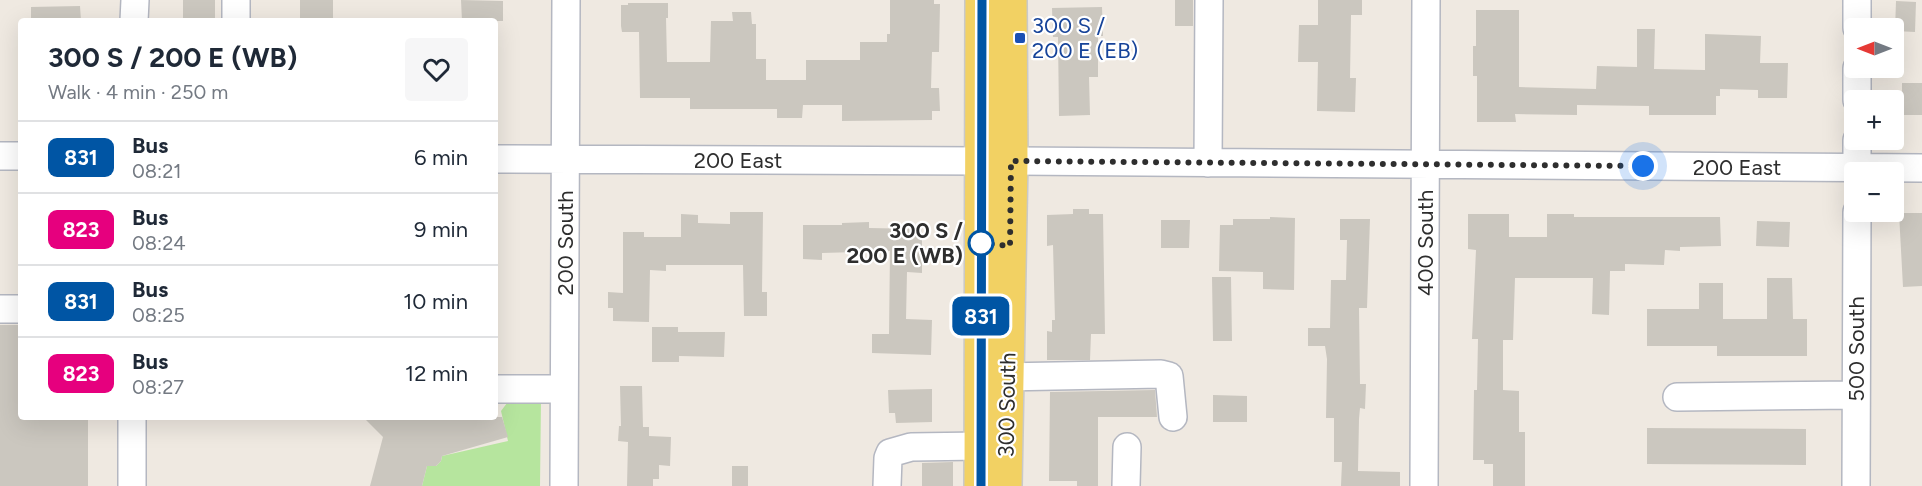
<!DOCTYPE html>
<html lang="en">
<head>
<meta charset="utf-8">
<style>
	:root { --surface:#fff; --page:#f6f6f7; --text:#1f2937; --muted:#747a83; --line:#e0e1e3 }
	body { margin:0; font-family:Figtree,sans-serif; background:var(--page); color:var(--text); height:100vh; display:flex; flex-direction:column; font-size:22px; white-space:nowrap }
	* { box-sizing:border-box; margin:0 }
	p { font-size:20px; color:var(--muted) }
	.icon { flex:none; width:33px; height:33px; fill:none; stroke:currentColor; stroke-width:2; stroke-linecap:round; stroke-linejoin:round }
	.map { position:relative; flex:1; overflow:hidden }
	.drawer { position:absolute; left:18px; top:18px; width:480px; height:402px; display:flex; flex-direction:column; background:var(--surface); border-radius:6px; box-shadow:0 6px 24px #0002 }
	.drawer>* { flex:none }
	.badge { padding:0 12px; border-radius:9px; font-size:21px; line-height:39px }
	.needle { width:39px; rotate:270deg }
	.tools { position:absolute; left:1844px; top:18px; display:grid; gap:12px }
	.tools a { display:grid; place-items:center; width:60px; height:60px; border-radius:6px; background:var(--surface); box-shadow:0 6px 24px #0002; font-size:30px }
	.you { position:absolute; width:30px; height:30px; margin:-15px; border:4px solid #fff; border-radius:50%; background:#1a73e8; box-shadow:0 0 0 9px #1a73e833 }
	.map>.badge { position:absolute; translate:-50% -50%; box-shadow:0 0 0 3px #fff }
	.round { display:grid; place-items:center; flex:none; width:63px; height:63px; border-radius:6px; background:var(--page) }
	.summary { display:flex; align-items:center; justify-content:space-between; height:102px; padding:0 30px }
	h1 { font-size:28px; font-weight:700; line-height:45px }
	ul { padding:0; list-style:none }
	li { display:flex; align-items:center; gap:18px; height:72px; padding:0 30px; border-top:2px solid var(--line) }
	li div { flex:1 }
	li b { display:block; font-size:22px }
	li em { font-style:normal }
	li .badge { min-width:66px; font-weight:700; text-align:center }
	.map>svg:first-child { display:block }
</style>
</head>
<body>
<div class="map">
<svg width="1922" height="486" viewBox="0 0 1922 486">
	<rect width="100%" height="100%" fill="#efe9e1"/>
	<path fill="#b6e59e" d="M 541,398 L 540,486 L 422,486 L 427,466 L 436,466 L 441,461 L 442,456 L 508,441 L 501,411 L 510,399 Z"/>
	<path fill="#cbc7bf" d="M 183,0 L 215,0 L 215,21 L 183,21 Z
		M 300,0 L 333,0 L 333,21 L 300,21 Z
		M 461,0 L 503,1 L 503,21 L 462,21 Z
		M 890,0 L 934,0 L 934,4 L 940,4 L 939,52 L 932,52 L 931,88 L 939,88 L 940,111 L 932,111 L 932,120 L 842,121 L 842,105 L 803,105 L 802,118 L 777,118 L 777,109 L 690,109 L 690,98 L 640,98 L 639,32 L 622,32 L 621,26 L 621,5 L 628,5 L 628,3 L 668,3 L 668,18 L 666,18 L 667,62 L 710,62 L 711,21 L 733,21 L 732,12 L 751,12 L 752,24 L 756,24 L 756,59 L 766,59 L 766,80 L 806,80 L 806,60 L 860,60 L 860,42 L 887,42 L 887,34 L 890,34 Z
		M 1175,0 L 1193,0 L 1193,26 L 1175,26 Z
		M 1318,0 L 1362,0 L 1362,15 L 1351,15 L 1350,78 L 1356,78 L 1355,112 L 1317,111 L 1318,62 L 1298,62 L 1299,25 L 1318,25 Z
		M 1896,1 L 1916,2 L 1915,32 L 1895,31 Z
		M 80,6 L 81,21 L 31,21 L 31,7 Z
		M 1102,7 L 1103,36 L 1098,36 L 1098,77 L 1089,77 L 1090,115 L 1059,116 L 1058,37 L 1053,37 L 1052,8 Z
		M 1476,10 L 1519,10 L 1519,87 L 1596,89 L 1597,66 L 1637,67 L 1637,29 L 1655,29 L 1654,69 L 1705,70 L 1705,34 L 1761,36 L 1760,63 L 1788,63 L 1787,98 L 1758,98 L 1758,90 L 1720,89 L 1720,96 L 1716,96 L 1716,115 L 1649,115 L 1649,106 L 1577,105 L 1577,115 L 1515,114 L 1516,122 L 1477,122 L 1477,76 L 1473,76 L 1473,46 L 1476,46 Z
		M 1902,83 L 1922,83 L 1922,115 L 1902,115 Z
		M 1073,209 L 1089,209 L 1089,214 L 1103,214 L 1105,334 L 1091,334 L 1090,360 L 1047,360 L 1047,331 L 1052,332 L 1052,320 L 1055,320 L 1053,245 L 1047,246 L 1047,215 L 1073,214 Z
		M 730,212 L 763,212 L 762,292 L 767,292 L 767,316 L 744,316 L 743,265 L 666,265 L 666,271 L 650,270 L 649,322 L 613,321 L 613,308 L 608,308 L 608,292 L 623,293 L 623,232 L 644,232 L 644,237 L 681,237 L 681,214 L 698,215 L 698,223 L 730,224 Z
		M 1899,213 L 1922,213 L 1922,286 L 1903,287 Z
		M 1468,214 L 1509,214 L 1509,237 L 1547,237 L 1547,214 L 1574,214 L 1574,217 L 1720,217 L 1721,246 L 1680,247 L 1680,251 L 1665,250 L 1664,265 L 1625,264 L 1625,271 L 1610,271 L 1609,315 L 1592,314 L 1593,278 L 1515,278 L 1513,340 L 1503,340 L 1503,390 L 1519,391 L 1519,432 L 1525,432 L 1525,486 L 1493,486 L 1493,464 L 1484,464 L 1484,460 L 1473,460 L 1474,390 L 1477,390 L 1478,339 L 1472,339 L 1476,250 L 1468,249 Z
		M 1270,217 L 1295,218 L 1294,290 L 1263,289 L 1263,272 L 1219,271 L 1220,225 L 1233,225 L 1233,219 L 1270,219 Z
		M 1340,219 L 1370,219 L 1367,308 L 1359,308 L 1360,384 L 1366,384 L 1365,409 L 1360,408 L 1359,419 L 1358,471 L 1400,472 L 1400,486 L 1341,486 L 1342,462 L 1334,462 L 1334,418 L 1326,418 L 1327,359 L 1325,346 L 1308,346 L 1308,328 L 1330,328 L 1331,280 L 1346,280 L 1347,240 L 1340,240 Z
		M 1161,220 L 1190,220 L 1189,248 L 1161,248 Z
		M 1757,221 L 1790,222 L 1789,247 L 1756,246 Z
		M 869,222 L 869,228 L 922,229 L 922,273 L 907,272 L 906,319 L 932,320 L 931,355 L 872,353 L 872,334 L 889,334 L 890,251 L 822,253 L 822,260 L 803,259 L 803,225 L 842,225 L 842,223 Z
		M 1212,277 L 1231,277 L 1232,341 L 1213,341 Z
		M 1767,278 L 1792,278 L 1793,319 L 1807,319 L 1807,356 L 1717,356 L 1717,346 L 1647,346 L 1647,309 L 1699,309 L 1699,283 L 1723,283 L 1723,319 L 1767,319 Z
		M 0,325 L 21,325 L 21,417 L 88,417 L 88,486 L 0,486 Z
		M 652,327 L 678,327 L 678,332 L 725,332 L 724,357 L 679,356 L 679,362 L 652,362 Z
		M 620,386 L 642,386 L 643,427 L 649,427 L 649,436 L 671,437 L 670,466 L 659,465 L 659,479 L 653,479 L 653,486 L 627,486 L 628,442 L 618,441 L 619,426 L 621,426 Z
		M 932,389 L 932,422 L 896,423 L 895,413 L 889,413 L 888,390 Z
		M 1155,390 L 1157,417 L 1098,417 L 1098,486 L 1077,486 L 1077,481 L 1049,481 L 1050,392 Z
		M 1213,395 L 1247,396 L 1247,422 L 1213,422 Z
		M 363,417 L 502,417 L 508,437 L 442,456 L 441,461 L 436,466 L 427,466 L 422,486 L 370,486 L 383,437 Z
		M 1647,428 L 1806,429 L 1806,465 L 1647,464 Z
		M 953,462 L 953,486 L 922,486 L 922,463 Z
		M 732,466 L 748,466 L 748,486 L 732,486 Z"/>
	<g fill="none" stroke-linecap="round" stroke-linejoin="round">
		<defs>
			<path id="minor" d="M 134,21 L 135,0
				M 236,21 L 236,0
				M 1857,28 L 1857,0
				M 1857,100 L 1857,68
				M 1857,140 L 1857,172
				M 0,156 L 21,156
				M 495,159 L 981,161
				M 1011,161 L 1922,168
				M 1208,163 L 1209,0
				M 0,309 L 21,309
				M 1007,377 L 1161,374 L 1169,376 L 1173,417
				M 495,389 L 564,389
				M 1677,397 L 1856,395
				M 132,486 L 132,417
				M 564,486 L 566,0
				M 887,486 L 888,458 L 890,453 L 911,447 L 981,446
				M 1126,486 L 1127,447
				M 1424,486 L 1426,0
				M 1856,486 L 1857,212"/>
			<path id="major" d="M 981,486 L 982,0
				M 1005,486 L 1011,161 L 1010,0"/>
		</defs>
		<use href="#minor" stroke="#b4b7c1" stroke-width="30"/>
		<use href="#major" stroke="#c9c9c9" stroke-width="36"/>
		<use href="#minor" stroke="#fff" stroke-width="27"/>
		<use href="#major" stroke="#f2d163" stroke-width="33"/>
	</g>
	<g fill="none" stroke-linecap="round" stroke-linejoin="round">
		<defs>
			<path id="line" d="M 981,486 L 982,0"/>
		</defs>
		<use href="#line" stroke="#fff" stroke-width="14"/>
		<use href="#line" stroke="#0055a4" stroke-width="9"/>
		<path stroke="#2e2e2e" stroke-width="6" stroke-dasharray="0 10.8" d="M 981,243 L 1010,246 L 1011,161 L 1643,166"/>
	</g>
	<rect fill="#1a4fb4" stroke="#fff" stroke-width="2" x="1014" y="32" width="12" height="12" rx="3"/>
	<circle fill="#fff" stroke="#0055a4" stroke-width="3" cx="981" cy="243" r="12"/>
	<g text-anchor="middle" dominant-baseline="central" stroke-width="4.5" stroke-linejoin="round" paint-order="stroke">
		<g font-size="22" fill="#164399" stroke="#fff" text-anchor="start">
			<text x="1032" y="25">300 S /<tspan x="1032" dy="25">200 E (EB)</tspan></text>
		</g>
		<g font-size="22" fill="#2e2e2e" stroke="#fff">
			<text x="738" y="160">200 East</text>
			<text x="1737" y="167">200 East</text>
			<text transform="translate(565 243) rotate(-90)">200 South</text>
			<text transform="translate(1425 243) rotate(-90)">400 South</text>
			<text transform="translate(1856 349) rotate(-90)">500 South</text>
			<text transform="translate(1007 405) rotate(-89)">300 South</text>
		</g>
		<g font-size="22" font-weight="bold" fill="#2e2e2e" stroke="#fff" text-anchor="end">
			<text x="963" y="230">300 S /<tspan x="963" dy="25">200 E (WB)</tspan></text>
		</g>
	</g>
</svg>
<div class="tools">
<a><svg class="needle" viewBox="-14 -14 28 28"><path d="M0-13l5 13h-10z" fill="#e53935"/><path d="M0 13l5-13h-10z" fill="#747a83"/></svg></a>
<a>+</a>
<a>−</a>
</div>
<div class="you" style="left:1643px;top:166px"></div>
<b class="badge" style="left:981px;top:316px;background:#0055a4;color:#fff">831</b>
<section class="drawer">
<div class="summary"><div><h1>300 S / 200 E (WB)</h1><p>Walk · 4 min · 250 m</p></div><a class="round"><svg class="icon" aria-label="heart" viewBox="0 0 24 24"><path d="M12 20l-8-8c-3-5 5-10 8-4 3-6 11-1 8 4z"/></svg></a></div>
<ul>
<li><span class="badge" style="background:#0055a4;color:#fff">831</span><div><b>Bus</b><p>08:21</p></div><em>6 min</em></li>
<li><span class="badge" style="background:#e6007e;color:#fff">823</span><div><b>Bus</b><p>08:24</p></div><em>9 min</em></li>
<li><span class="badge" style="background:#0055a4;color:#fff">831</span><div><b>Bus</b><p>08:25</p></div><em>10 min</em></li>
<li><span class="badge" style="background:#e6007e;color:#fff">823</span><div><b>Bus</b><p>08:27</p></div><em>12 min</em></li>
</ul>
</section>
</div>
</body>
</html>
